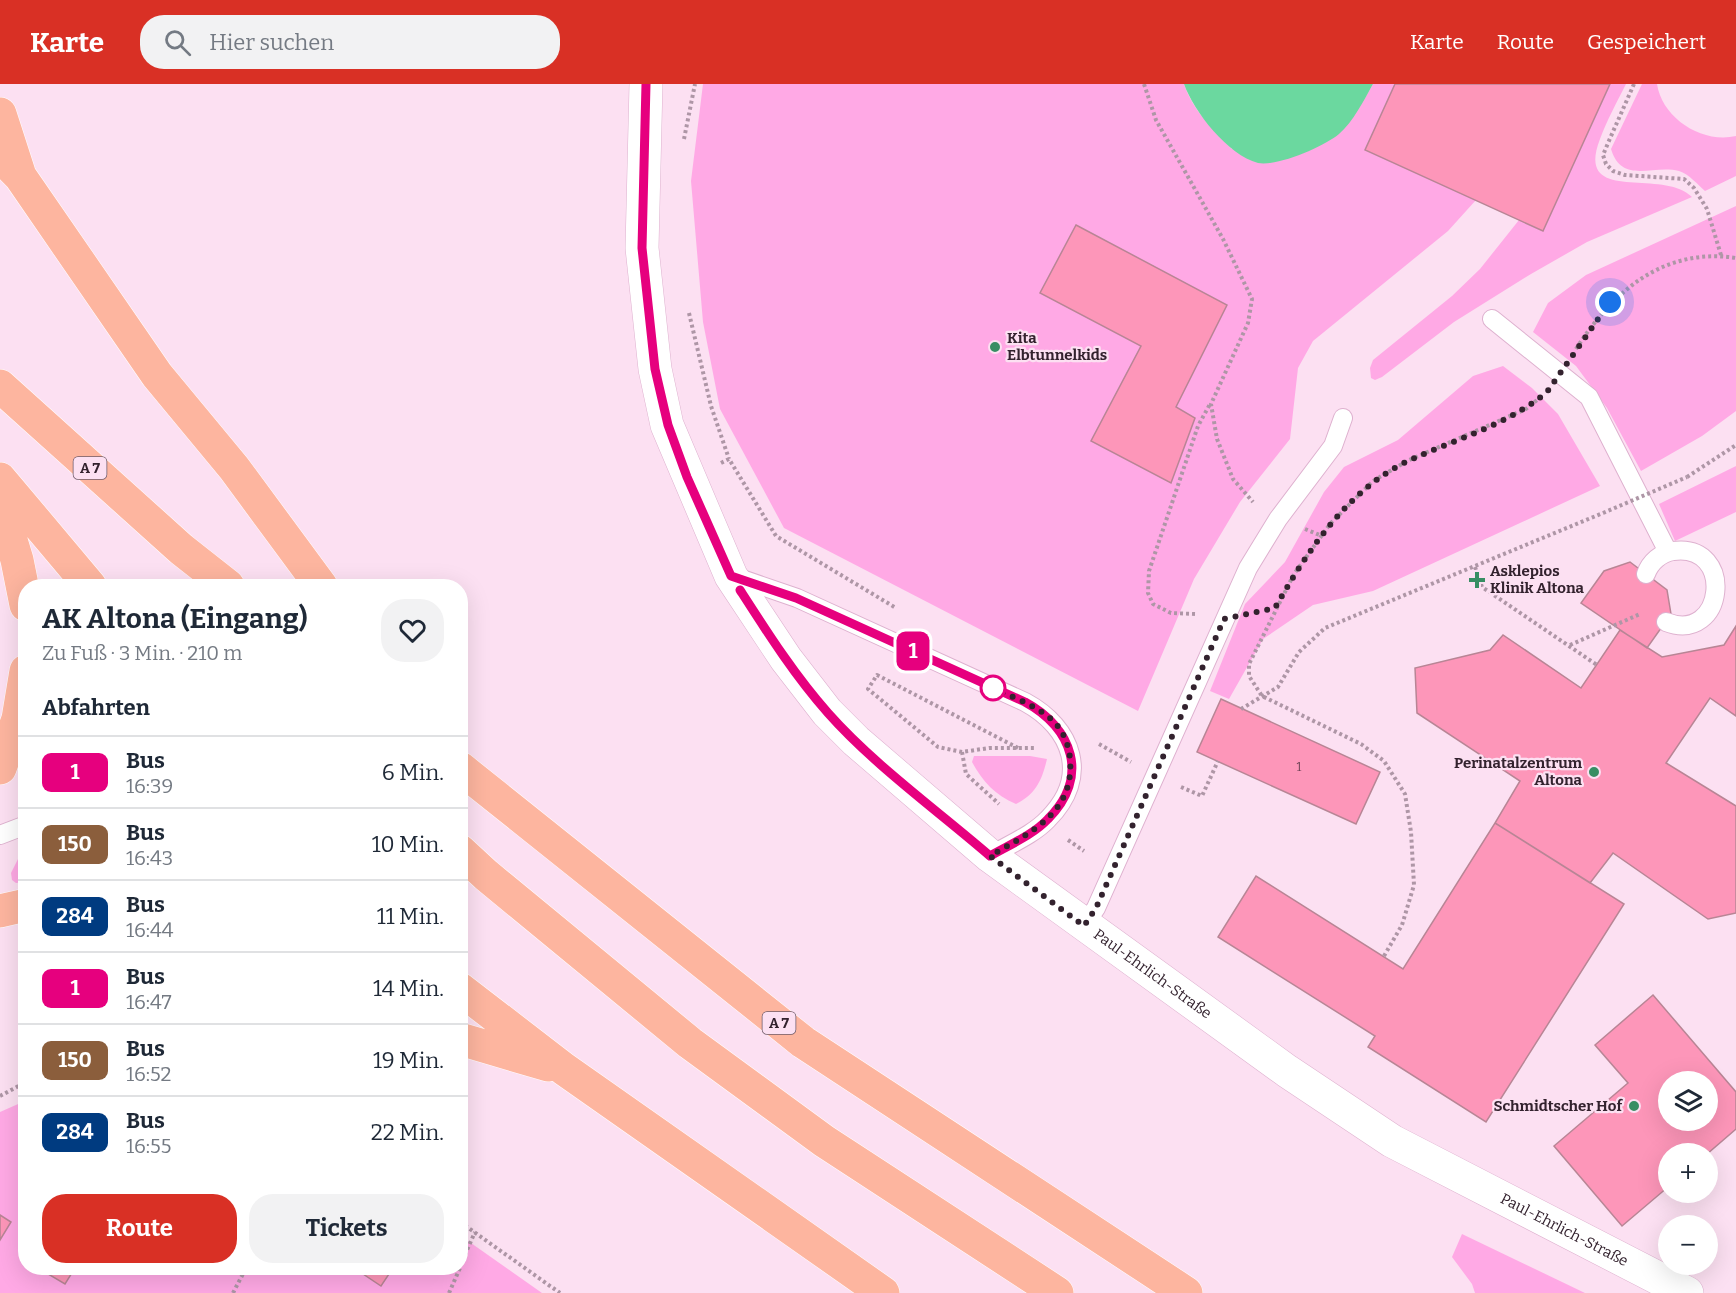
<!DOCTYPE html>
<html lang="de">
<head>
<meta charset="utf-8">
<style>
	:root { --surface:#fff; --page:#f2f2f3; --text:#1f2937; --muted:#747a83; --line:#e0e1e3; --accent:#d93025 }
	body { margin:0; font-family:Bitter,serif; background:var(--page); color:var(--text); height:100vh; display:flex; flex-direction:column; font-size:22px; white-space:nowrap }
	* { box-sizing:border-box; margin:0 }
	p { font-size:20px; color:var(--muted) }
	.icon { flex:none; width:33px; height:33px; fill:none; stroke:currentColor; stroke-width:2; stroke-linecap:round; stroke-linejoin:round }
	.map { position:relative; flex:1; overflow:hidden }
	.side { position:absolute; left:18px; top:495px; width:450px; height:696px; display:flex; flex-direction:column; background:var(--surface); border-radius:24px; box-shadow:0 6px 24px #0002 }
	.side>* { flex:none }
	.badge { padding:0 12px; border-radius:9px; font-size:21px; line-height:39px }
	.fabs { position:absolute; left:1658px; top:987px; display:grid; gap:12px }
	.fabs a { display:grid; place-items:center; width:60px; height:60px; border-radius:50%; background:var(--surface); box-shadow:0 6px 24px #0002; font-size:30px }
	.you { position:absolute; width:30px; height:30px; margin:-15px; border:4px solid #fff; border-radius:50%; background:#1a73e8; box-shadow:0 0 0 9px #1a73e833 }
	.map>.badge { position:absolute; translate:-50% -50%; box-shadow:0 0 0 3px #fff }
	h2 { padding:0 24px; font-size:22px; line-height:54px }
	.round { display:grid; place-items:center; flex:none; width:63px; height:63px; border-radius:24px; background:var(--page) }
	.head { display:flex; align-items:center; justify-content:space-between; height:102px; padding:0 24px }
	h1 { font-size:28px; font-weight:700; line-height:45px }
	.primary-button { display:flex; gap:12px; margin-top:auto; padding:12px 24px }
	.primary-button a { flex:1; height:69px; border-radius:24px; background:var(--accent); color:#fff; font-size:24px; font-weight:700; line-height:69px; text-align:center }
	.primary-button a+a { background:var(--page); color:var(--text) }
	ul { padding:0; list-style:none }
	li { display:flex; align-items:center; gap:18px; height:72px; padding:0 24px; border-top:2px solid var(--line) }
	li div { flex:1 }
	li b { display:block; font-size:22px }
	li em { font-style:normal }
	li .badge { min-width:66px; font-weight:700; text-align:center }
	header { display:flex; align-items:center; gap:36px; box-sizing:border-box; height:84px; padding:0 30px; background:var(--accent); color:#fff }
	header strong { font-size:28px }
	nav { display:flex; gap:33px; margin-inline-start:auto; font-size:21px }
	.search { width:420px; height:54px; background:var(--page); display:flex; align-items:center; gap:15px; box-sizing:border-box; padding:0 21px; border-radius:24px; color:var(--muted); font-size:22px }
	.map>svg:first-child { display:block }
</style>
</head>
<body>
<header>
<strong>Karte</strong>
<div class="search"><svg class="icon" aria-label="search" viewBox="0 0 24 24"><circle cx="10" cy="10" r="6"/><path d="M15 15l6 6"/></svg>Hier suchen</div>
<nav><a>Karte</a><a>Route</a><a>Gespeichert</a></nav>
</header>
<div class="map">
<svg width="1736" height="1209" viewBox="0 0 1736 1209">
	<rect width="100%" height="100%" fill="#fce0f2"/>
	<path fill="#ffa9e5" d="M 703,0 L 1184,0 C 1193,27 1213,45 1232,65 L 1365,14 L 1373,0 L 1395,0 L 1476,116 L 1448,147 L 1313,257 L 1298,284 L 1290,355 L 1240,418 L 1194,495 L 1138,627 L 784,444 L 720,325 L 703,238 L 691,97 Z
		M 1610,0 L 1626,0 C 1617,18 1607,36 1600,55 C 1574,122 1663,83 1692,113 L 1587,158 L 1531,190 L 1454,238 L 1382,293 L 1375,296 L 1371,294 L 1370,284 L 1373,276 L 1452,212 L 1480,185 L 1519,136 L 1543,147 Z
		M 1642,0 L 1657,0 C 1662,34 1702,60 1736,52 L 1736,92 L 1705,107 C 1698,101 1689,90 1679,87 C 1653,80 1622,101 1611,65 Z
		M 1736,122 L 1736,327 L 1702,352 L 1641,387 L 1607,324 L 1576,282 L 1533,248 L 1548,219 L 1586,191 Z
		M 1503,282 L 1532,304 L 1558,330 L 1600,402 L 1373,507 L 1313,521 L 1263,555 L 1229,615 L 1210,607 L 1245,520 L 1285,478 L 1324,408 L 1344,383 L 1398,356 L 1473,292 Z
		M 1736,382 L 1736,428 L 1675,457 L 1659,420 Z
		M 974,672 L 1030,672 L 1047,675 C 1042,696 1036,710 1016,720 C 995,711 983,698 972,678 Z
		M 25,761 L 25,798 L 16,799 L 12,796 L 11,789 Z
		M 25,1017 L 26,1184 L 460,1184 L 461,1152 L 542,1209 L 0,1209 L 0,1028 Z
		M 1462,1150 L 1585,1209 L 1475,1209 L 1472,1200 L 1452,1173 Z"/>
	<path fill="#6bd89f" d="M 1184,0 L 1373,0 C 1364,16 1353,38 1339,50 C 1325,62 1277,83 1258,79 C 1228,71 1194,28 1184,0 Z"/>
	<path fill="#fd96b9" stroke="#b88595" stroke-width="1.5" fill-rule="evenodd" d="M 1395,0 L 1610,0 L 1543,147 L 1365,66 Z
		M 1076,141 L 1227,221 L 1176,323 L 1195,334 L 1171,399 L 1091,357 L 1141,262 L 1040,209 Z
		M 1630,478 L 1667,506 L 1671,530 L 1647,564 L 1581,519 L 1604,487 Z
		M 1736,542 L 1736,632 L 1710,614 L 1666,679 L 1736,722 L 1736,829 L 1708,835 L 1613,769 L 1590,799 L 1495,739 L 1520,697 L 1417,629 L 1415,584 L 1490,566 L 1503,551 L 1581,604 L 1620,546 L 1662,573 L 1724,561 Z
		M 1221,615 L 1380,688 L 1356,740 L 1197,668 Z
		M 1495,739 L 1624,820 L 1486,1038 L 1368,963 L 1375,952 L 1218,853 L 1256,792 L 1403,885 Z
		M 1653,911 L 1736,1008 L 1736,1045 L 1707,1070 L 1668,1070 L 1668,1103 L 1622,1142 L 1554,1062 L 1628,999 L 1595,961 ZM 1668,998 L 1707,998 L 1707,1036 L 1668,1036 Z
		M 0,1131 L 11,1138 L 0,1156 Z
		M 38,1184 L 75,1184 L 65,1200 Z
		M 359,1184 L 393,1184 L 381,1202 L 357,1186 Z"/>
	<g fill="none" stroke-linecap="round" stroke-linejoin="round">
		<defs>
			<path id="service" d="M 1492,235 L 1589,313 L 1668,468
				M 1646,490 C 1650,478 1661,469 1673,467 C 1736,458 1725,561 1666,538
				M 733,492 L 797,514 L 1025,618 C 1073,644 1090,693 1048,735 C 1033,751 1008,761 990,772
				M 0,751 L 26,741
				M 1084,842 L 1096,824 L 1248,484 L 1278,435 L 1333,362 L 1343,334"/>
			<g id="minor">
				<path id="s1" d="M 646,0 L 642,164 L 655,285 L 667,341 L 731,492 L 786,575 L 827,628 L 856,657 L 990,772 L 1287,987 L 1392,1057 L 1687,1209"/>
			</g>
			<path id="motorway" d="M 0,30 L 20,92
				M 0,72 L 20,92 L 157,291 L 234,384 L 321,502
				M 0,302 L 181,465 L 228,502
				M 0,395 L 90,502
				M 0,420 L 17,476 L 26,521
				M 0,684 L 18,635 L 26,587
				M 460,684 L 803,958 L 1186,1209
				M 460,767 L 486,791 L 690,959 L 824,1057 L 1057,1209
				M 0,827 L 26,821
				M 460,905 L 564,985 L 883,1209
				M 460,955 L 548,981"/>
		</defs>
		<use href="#service" stroke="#deb1cf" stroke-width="20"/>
		<use href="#minor" stroke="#deb1cf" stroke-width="34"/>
		<use href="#motorway" stroke="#fff" stroke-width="34"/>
		<path stroke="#ae96a6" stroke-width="4" stroke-dasharray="3 3" stroke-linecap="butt" d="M 1144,0 L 1156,36 L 1223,155 L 1252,215 L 1248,239 L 1211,320 L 1217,355 L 1233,395 L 1253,418
			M 1634,0 L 1608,59 L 1603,71 L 1606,80 L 1613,87 L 1625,91 L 1684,95 L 1694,104 L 1707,125 L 1721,171
			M 684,55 L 695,0
			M 689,229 L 711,322 L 729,375
			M 1576,265 C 1613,207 1664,163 1736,174
			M 721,379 L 729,375 L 776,452 L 896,524
			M 1687,393 L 1736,361
			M 1305,445 L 1322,452
			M 1475,483 L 1482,503 L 1597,581
			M 1195,530 L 1171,529 L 1153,520 L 1148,509 L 1149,487 L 1198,342 L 1210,320
			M 1570,561 L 1640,530
			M 1241,625 L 1278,603 L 1299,568 L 1325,544 L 1603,429
			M 1099,660 L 1131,678
			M 1018,664 L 877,591 L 868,605 L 938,663 L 962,668 L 989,664 L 1035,664
			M 962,668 L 966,690 L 999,720
			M 1181,703 L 1202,712 L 1218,677
			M 1068,756 L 1084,767
			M 1384,872 L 1402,841 L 1414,801 L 1411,748 L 1405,710 L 1384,677 L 1361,660 L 1262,612 L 1249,592 L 1249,580 L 1294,490 L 1330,440 L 1373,397 L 1407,377 L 1526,325 L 1542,312
			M 0,1012 L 26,998
			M 460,1138 L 560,1209
			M 460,1182 L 475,1148
			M 233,1209 L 246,1184
			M 449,1209 L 460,1184"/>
		<use href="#service" stroke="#fff" stroke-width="18"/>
		<use href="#minor" stroke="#fff" stroke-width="33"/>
		<use href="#motorway" stroke="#fdb59f" stroke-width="33"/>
		<path stroke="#ae96a6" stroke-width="4" stroke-dasharray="3 3" stroke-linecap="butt" d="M 1603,429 L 1687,393"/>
	</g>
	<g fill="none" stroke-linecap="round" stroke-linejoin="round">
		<defs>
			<path id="line" d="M 646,0 L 642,164 L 655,285 L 668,341 L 687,393 L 731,492 L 796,514 L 1025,618 C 1073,644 1090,693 1048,735 C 1033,751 1009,761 990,772 C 938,727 873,680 828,629 C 795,592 767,548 740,506"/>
		</defs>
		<use href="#line" stroke="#fff" stroke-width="14"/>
		<use href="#line" stroke="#e6007e" stroke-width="9"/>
		<path stroke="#33222e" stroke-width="6" stroke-dasharray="0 10.8" d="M 993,604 C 1012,613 1033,620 1050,634 C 1062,644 1068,658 1070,674 C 1075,729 1031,748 990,772 L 1084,842 L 1096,824 L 1224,535 L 1275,524 C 1307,468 1347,406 1408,377 C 1455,355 1506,342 1547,308 L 1610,218"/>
	</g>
	<g fill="#378e63" stroke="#fce0f2" stroke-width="2">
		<circle cx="995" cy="263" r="6"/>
		<path d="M1474 487h6v6h6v6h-6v6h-6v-6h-6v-6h6z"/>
		<circle cx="1594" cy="688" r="6"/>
		<circle cx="1634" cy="1022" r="6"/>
	</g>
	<circle fill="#fff" stroke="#e6007e" stroke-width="3" cx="993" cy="604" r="12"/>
	<g text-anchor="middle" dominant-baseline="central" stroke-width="4.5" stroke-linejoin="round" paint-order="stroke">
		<g font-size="12" fill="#663f51">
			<text x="1299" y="683">1</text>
		</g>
		<g fill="#fce0f2" stroke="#6f5b69" stroke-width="1.5">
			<rect x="73.5" y="373" width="33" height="22" rx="4.5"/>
			<rect x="762.5" y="928" width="33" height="22" rx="4.5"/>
		</g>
		<g font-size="14" font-weight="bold" fill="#33222e">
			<text x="90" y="384">A 7</text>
			<text x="779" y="939">A 7</text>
		</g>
		<g font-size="15" font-weight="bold" fill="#33222e" stroke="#fce0f2" text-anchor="start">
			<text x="1007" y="254">Kita<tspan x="1007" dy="17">Elbtunnelkids</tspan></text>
			<text x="1490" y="487">Asklepios<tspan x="1490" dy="17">Klinik Altona</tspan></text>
			<text x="1582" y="679" text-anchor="end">Perinatalzentrum<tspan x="1582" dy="17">Altona</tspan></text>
			<text x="1622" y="1022" text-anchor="end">Schmidtscher Hof</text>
		</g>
		<g font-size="15" fill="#33222e" stroke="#fce0f2">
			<text stroke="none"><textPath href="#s1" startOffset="1092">Paul-Ehrlich-Straße</textPath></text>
			<text stroke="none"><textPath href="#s1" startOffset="1578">Paul-Ehrlich-Straße</textPath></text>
		</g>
	</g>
</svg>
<div class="fabs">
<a><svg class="icon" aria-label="layers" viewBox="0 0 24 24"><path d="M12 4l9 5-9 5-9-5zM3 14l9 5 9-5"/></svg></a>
<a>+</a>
<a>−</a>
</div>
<div class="you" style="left:1610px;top:218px"></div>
<b class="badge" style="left:913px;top:567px;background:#e6007e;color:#fff">1</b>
<section class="side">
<div class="head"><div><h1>AK Altona (Eingang)</h1><p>Zu Fuß · 3 Min. · 210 m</p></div><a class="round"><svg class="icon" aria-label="heart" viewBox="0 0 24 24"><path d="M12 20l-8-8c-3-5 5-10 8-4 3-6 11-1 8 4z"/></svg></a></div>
<h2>Abfahrten</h2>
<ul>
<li><span class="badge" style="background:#e6007e;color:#fff">1</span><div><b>Bus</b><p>16:39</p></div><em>6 Min.</em></li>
<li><span class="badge" style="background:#8b5e3c;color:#fff">150</span><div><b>Bus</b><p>16:43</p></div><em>10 Min.</em></li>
<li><span class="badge" style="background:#003b80;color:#fff">284</span><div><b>Bus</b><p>16:44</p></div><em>11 Min.</em></li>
<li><span class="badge" style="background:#e6007e;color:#fff">1</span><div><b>Bus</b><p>16:47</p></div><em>14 Min.</em></li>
<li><span class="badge" style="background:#8b5e3c;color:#fff">150</span><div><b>Bus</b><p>16:52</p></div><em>19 Min.</em></li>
<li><span class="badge" style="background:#003b80;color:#fff">284</span><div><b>Bus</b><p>16:55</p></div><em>22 Min.</em></li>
</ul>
<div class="primary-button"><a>Route</a><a>Tickets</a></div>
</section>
</div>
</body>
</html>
